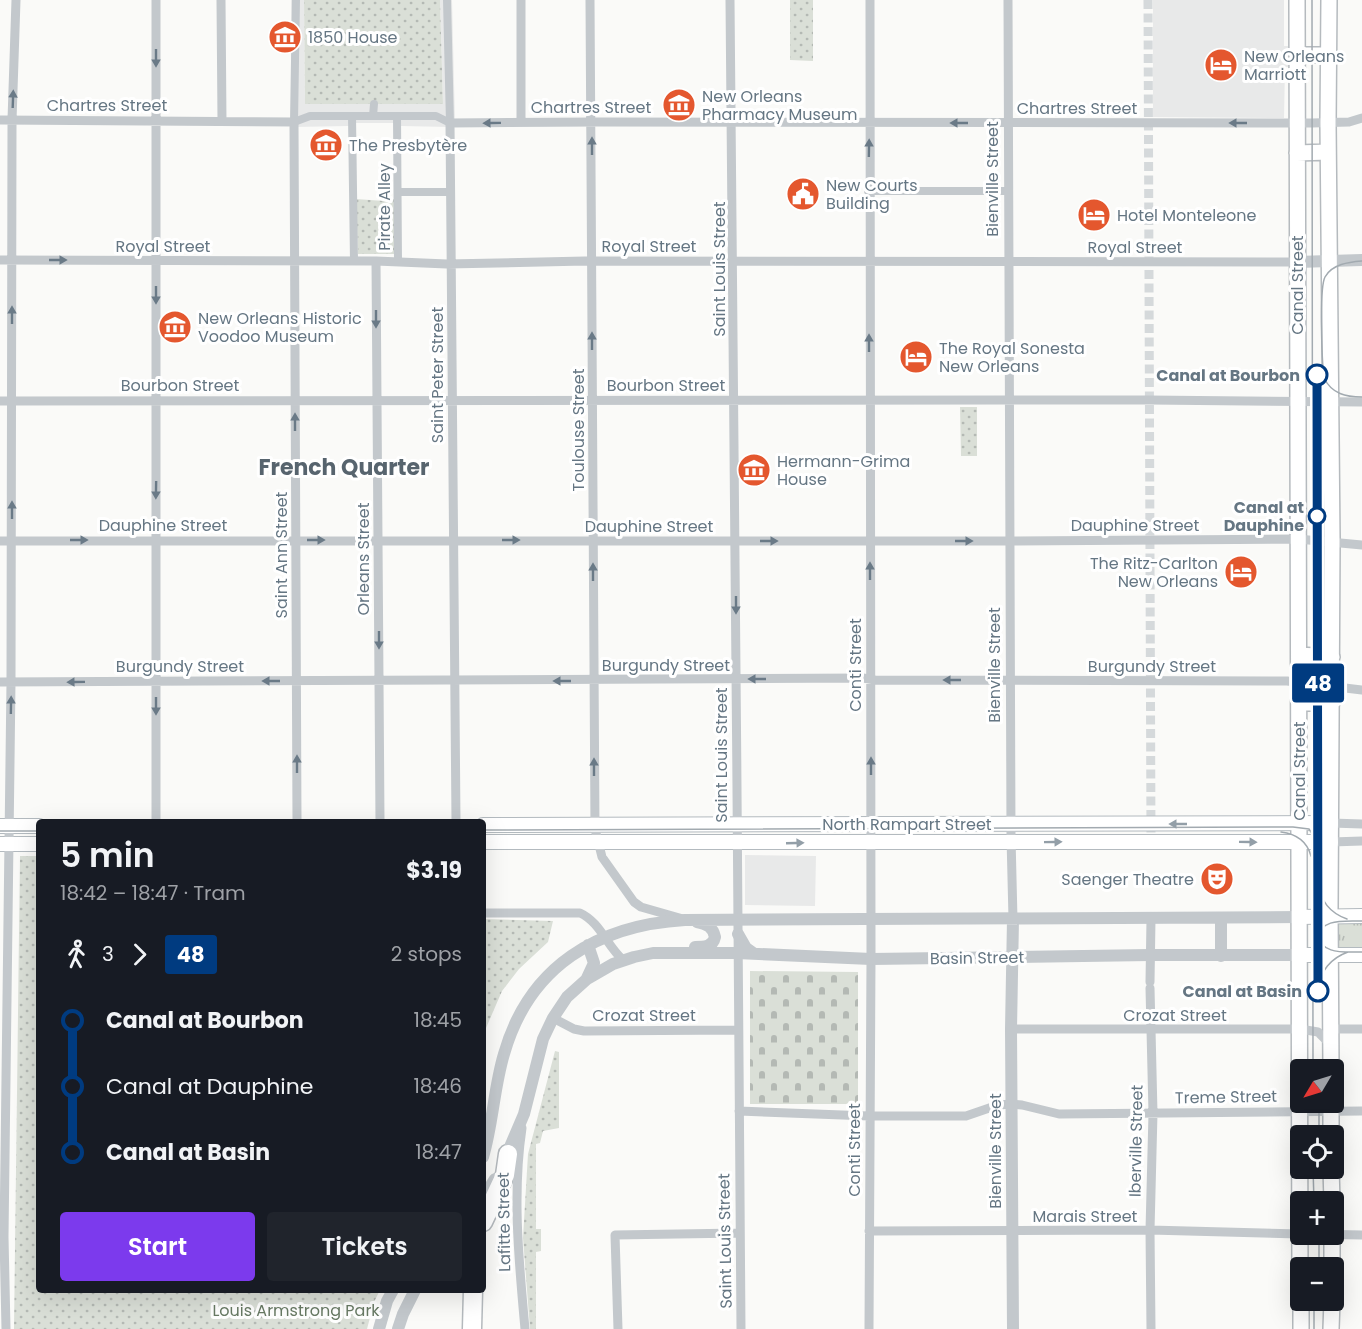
<!DOCTYPE html>
<html lang="en">
<head>
<meta charset="utf-8">
<style>
	:root { --surface:#171b24; --page:#20242c; --text:#f1f3f6; --muted:#9ea1a6; --accent:#7c3aed }
	body { margin:0; font-family:Poppins,sans-serif; background:var(--page); color:var(--text); height:100vh; display:flex; flex-direction:column; font-size:22px; white-space:nowrap }
	* { box-sizing:border-box; margin:0 }
	p { font-size:20px; color:var(--muted) }
	.icon { flex:none; width:33px; height:33px; fill:none; stroke:currentColor; stroke-width:2; stroke-linecap:round; stroke-linejoin:round }
	.map { position:relative; flex:1; overflow:hidden }
	.sheet { position:absolute; left:36px; top:819px; width:450px; height:474px; display:flex; flex-direction:column; background:var(--surface); border-radius:6px; box-shadow:0 6px 24px #0002 }
	.sheet>* { flex:none }
	.badge { padding:0 12px; border-radius:4px; font-size:21px; line-height:39px }
	.needle { width:39px; rotate:232deg }
	.buttons { position:absolute; left:1290px; top:1059px; display:grid; gap:12px }
	.buttons a { display:grid; place-items:center; width:54px; height:54px; border-radius:6px; background:var(--surface); box-shadow:0 6px 24px #0002; font-size:30px }
	.map>.badge { position:absolute; translate:-50% -50%; box-shadow:0 0 0 3px #fff }
	.legs { display:flex; align-items:center; gap:9px; height:66px; padding:0 24px; font-size:20px }
	.legs p { margin-inline-start:auto }
	.overview { display:flex; align-items:center; justify-content:space-between; height:102px; padding:0 24px }
	h1 { font-size:33px; font-weight:600; line-height:45px }
	.primary-button { display:flex; gap:12px; margin-top:auto; padding:12px 24px }
	.primary-button a { flex:1; height:69px; border-radius:6px; background:var(--accent); color:#fff; font-size:24px; font-weight:600; line-height:69px; text-align:center }
	.primary-button a+a { background:var(--page); color:var(--text) }
	ul { padding:0 24px; list-style:none }
	li { display:flex; align-items:center; gap:21px; height:66px; font-size:22px }
	li i { display:grid; place-items:center; width:9px; height:100%; margin:0 8px; background:currentColor }
	li i::after { content:''; width:15px; height:15px; margin:-8px; border:4px solid; border-radius:50%; background:var(--surface) }
	li p { margin-inline-start:auto }
	li:first-child i { background:linear-gradient(#0000 50%,currentColor 0) }
	li:last-child i { background:linear-gradient(currentColor 50%,#0000 0) }
	.map>svg:first-child { display:block }
</style>
</head>
<body>
<div class="map">
<svg width="1362" height="1329" viewBox="0 0 1362 1329">
	<defs>
		<pattern id="grass-tufts" width="24" height="20" patternUnits="userSpaceOnUse" patternTransform="scale(1.5)"><rect width="24" height="20" fill="#dadfd7"/><path d="M3 7l-1-3M5 7V3M7 7l1-3M15 17l-1-3M17 17v-4M19 17l1-3" fill="none" stroke="#b4b9b4"/></pattern>
		<pattern id="cemetery-stones" width="16" height="16" patternUnits="userSpaceOnUse" patternTransform="scale(1.5)"><rect width="16" height="16" fill="#dadfd7"/><path d="M2 7V4a2 2 0 0 1 4 0v3zM10 15v-3a2 2 0 0 1 4 0v3z" fill="#b4b9b4"/></pattern>
		<pattern id="park-dots" width="8" height="8" patternUnits="userSpaceOnUse" patternTransform="scale(1.5)"><rect width="8" height="8" fill="#dadfd7"/><path d="M2 2h.1M6 6h.1" fill="none" stroke="#b4b9b4" stroke-width="1.8" stroke-linecap="round"/></pattern>
	</defs>
	<rect width="100%" height="100%" fill="#fafaf8"/>
	<path fill="#e8e9e9" d="M 291,0 L 304,0 L 305,104 L 443,104 L 440,0 L 452,0 L 455,123 L 450,127 L 401,126 L 397,123 L 352,123 L 348,126 L 294,127 L 291,122 Z
		M 1153,0 L 1284,0 L 1284,46 L 1288,46 L 1288,67 L 1285,67 L 1284,118 L 1153,117 Z
		M 745,855 L 816,856 L 815,906 L 745,905 Z"/>
	<path fill="url(#grass-tufts)" d="M 1339,924 L 1362,924 L 1362,949 L 1339,950 Z"/>
	<path fill="url(#cemetery-stones)" d="M 750,971 L 858,972 L 858,1104 L 750,1104 Z"/>
	<path fill="url(#park-dots)" d="M 304,0 L 440,0 L 443,104 L 305,104 Z
		M 790,0 L 813,0 L 813,61 L 790,60 Z
		M 356,199 L 384,201 L 385,199 L 395,199 L 395,254 L 358,254 Z
		M 960,407 L 977,407 L 977,456 L 961,456 Z
		M 20,856 L 39,856 L 39,1290 L 380,1290 L 374,1302 L 367,1329 L 14,1329 Z
		M 483,919 L 553,921 L 548,942 L 519,969 L 502,991 L 483,1035 Z
		M 555,1051 L 559,1052 L 559,1128 L 543,1131 L 540,1143 L 536,1144 L 536,1229 L 541,1229 L 541,1251 L 536,1252 L 536,1329 L 530,1329 L 523,1238 L 528,1154 Z"/>
	<g fill="none" stroke-linecap="round" stroke-linejoin="round">
		<path stroke="#d5d9db" stroke-width="9" stroke-dasharray="9 4.5" stroke-linecap="butt" d="M 1148,0 L 1151,841"/>
		<defs>
			<path id="secondary" d="M 483,825 L 1331,823
				M 0,826 L 39,826
				M 483,842 L 1331,842
				M 0,844 L 39,844
				M 1299,917 L 1362,916
				M 1300,955 L 1362,955"/>
			<path id="primary" d="M 1297,0 L 1300,1289
				M 1329,0 L 1328,123 L 1332,541 L 1330,909 L 1331,1070
				M 1297,55 L 1329,55
				M 1297,153 L 1328,152
				M 1299,655 L 1332,657
				M 1299,703 L 1332,703
				M 1331,1102 L 1331,1136
				M 1331,1168 L 1332,1202
				M 1332,1268 L 1332,1234
				M 1301,1300 L 1301,1329
				M 1331,1329 L 1332,1300"/>
			<path id="motorway" d="M 483,1222 L 505,1175 L 508,1154
				M 472,1329 L 473,1290"/>
		</defs>
		<use href="#secondary" stroke="#b3babf" stroke-width="16"/>
		<use href="#primary" stroke="#b5babe" stroke-width="18"/>
		<use href="#motorway" stroke="#b4b9bd" stroke-width="21"/>
		<path stroke="#c3c8cc" stroke-width="8" d="M 296,0 L 294,122 L 310,116 L 436,116 L 450,123 L 447,0
			M 352,116 L 354,261
			M 373,116 L 374,104
			M 397,116 L 398,262
			M 868,191 L 1009,191
			M 398,192 L 451,192"/>
		<path stroke="#c3c8cc" stroke-width="9" d="M 221,0 L 222,121
			M 521,0 L 521,122
			M 590,0 L 595,829 L 602,857 L 634,902 L 641,907 L 683,919
			M 730,0 C 737,443 736,886 741,1329
			M 1008,0 L 1011,837 L 1013,919
			M 0,120 L 294,122 L 297,822
			M 0,260 L 376,261 L 447,264 L 585,261 L 1297,262
			M 376,261 L 380,822
			M 0,401 L 1149,400 L 1362,402
			M 0,541 L 1010,541 L 1298,539 L 1362,545
			M 0,682 L 863,678 L 875,680 L 1287,681 L 1362,690
			M 156,822 L 156,0
			M 456,822 L 450,123 L 596,122 L 1312,123 L 1349,122 L 1362,118
			M 1331,823 L 1362,824
			M 1331,842 L 1362,841
			M 483,913 L 580,913 C 600,922 607,946 623,960
			M 1150,982 L 1151,919
			M 1150,988 L 1153,1113 L 1150,1230 L 1151,1329
			M 553,1018 L 574,1029 L 584,1031 L 738,1030
			M 1011,1029 L 1300,1029 L 1318,1032 L 1331,1045
			M 1332,1029 L 1362,1029
			M 739,1111 L 869,1116 L 966,1116 L 998,1105 L 1012,1104 L 1022,1105 L 1059,1114 L 1362,1111
			M 522,1128 C 512,1195 519,1262 525,1329
			M 869,1231 L 1150,1230 L 1300,1234
			M 1311,1234 L 1362,1235
			M 6,1329 L 4,1237 L 11,682 L 12,120 L 16,0
			M 618,1329 L 615,1235 L 740,1233
			M 869,1329 L 871,959 L 870,0"/>
		<path stroke="#c3c8cc" stroke-width="12" d="M 1297,262 L 1362,260
			M 738,934 L 746,948 L 753,953
			M 695,947 C 704,947 713,947 715,937 C 713,927 707,924 697,922
			M 1221,956 L 1221,919
			M 587,978 L 594,963 L 588,945
			M 483,1157 C 493,1123 494,1087 504,1054 C 529,966 598,925 685,920 L 1299,917
			M 504,1161 L 524,1114 L 543,1039 L 553,1018 L 567,997 L 587,979 L 613,964 L 634,957 L 653,953 L 737,953 L 871,959 L 1150,955 L 1300,955
			M 483,1198 L 495,1179
			M 379,1329 L 387,1301 L 393,1290
			M 398,1329 L 403,1314 L 415,1290
			M 1013,1329 L 1011,1029 L 1013,919"/>
		<use href="#secondary" stroke="#fff" stroke-width="14"/>
		<use href="#primary" stroke="#fff" stroke-width="15"/>
		<use href="#motorway" stroke="#fff" stroke-width="18"/>
		<path stroke="#a2aab0" stroke-width="1.5" d="M 1312,0 L 1313,1070
			M 1362,261 C 1349,262 1332,264 1325,277 C 1319,288 1322,363 1324,378 C 1332,394 1346,397 1362,397
			M 483,830 L 1293,827 L 1309,829 L 1315,838
			M 0,831 L 39,831
			M 1281,832 C 1297,834 1307,841 1311,856
			M 1318,882 C 1320,900 1330,913 1347,919
			M 1314,932 C 1323,955 1341,952 1362,952
			M 1314,941 C 1321,918 1342,921 1362,921
			M 1318,989 C 1320,971 1331,958 1348,952
			M 1319,1102 L 1319,1136
			M 1313,1168 L 1314,1202
			M 1319,1268 L 1319,1234
			M 1314,1300 L 1314,1329"/>
	</g>
	<defs><path id="oneway-solid" d="M-6-.8H1V-3.2L6.5 0L1 3.2V.8H-6Z" transform="scale(1.5)"/></defs>
	<g fill="#6a7a87">
		<use href="#oneway-solid" transform="translate(156 58) rotate(90)"/>
		<use href="#oneway-solid" transform="translate(13 99) rotate(-88)"/>
		<use href="#oneway-solid" transform="translate(492 123) rotate(179)"/>
		<use href="#oneway-solid" transform="translate(959 123) rotate(-180)"/>
		<use href="#oneway-solid" transform="translate(1238 123) rotate(-180)"/>
		<use href="#oneway-solid" transform="translate(592 146) rotate(-90)"/>
		<use href="#oneway-solid" transform="translate(869 148) rotate(-89)"/>
		<use href="#oneway-solid" transform="translate(58 260)"/>
		<use href="#oneway-solid" transform="translate(156 295) rotate(90)"/>
		<use href="#oneway-solid" transform="translate(12 315) rotate(-90)"/>
		<use href="#oneway-solid" transform="translate(376 319) rotate(90)"/>
		<use href="#oneway-solid" transform="translate(592 341) rotate(-90)"/>
		<use href="#oneway-solid" transform="translate(869 343) rotate(-90)"/>
		<use href="#oneway-solid" transform="translate(295 422) rotate(-90)"/>
		<use href="#oneway-solid" transform="translate(156 490) rotate(91)"/>
		<use href="#oneway-solid" transform="translate(12 510) rotate(-90)"/>
		<use href="#oneway-solid" transform="translate(79 540)"/>
		<use href="#oneway-solid" transform="translate(316 540)"/>
		<use href="#oneway-solid" transform="translate(511 540)"/>
		<use href="#oneway-solid" transform="translate(769 541)"/>
		<use href="#oneway-solid" transform="translate(964 541)"/>
		<use href="#oneway-solid" transform="translate(870 571) rotate(-90)"/>
		<use href="#oneway-solid" transform="translate(593 572) rotate(-90)"/>
		<use href="#oneway-solid" transform="translate(736 605) rotate(90)"/>
		<use href="#oneway-solid" transform="translate(379 640) rotate(90)"/>
		<use href="#oneway-solid" transform="translate(757 679) rotate(180)"/>
		<use href="#oneway-solid" transform="translate(952 680) rotate(180)"/>
		<use href="#oneway-solid" transform="translate(271 681) rotate(180)"/>
		<use href="#oneway-solid" transform="translate(562 681) rotate(-180)"/>
		<use href="#oneway-solid" transform="translate(76 682) rotate(179)"/>
		<use href="#oneway-solid" transform="translate(11 705) rotate(-89)"/>
		<use href="#oneway-solid" transform="translate(156 706) rotate(90)"/>
		<use href="#oneway-solid" transform="translate(297 764) rotate(-90)"/>
		<use href="#oneway-solid" transform="translate(871 766) rotate(-90)"/>
		<use href="#oneway-solid" transform="translate(594 767) rotate(-90)"/>
	</g>
	<g fill="#939fa8">
		<use href="#oneway-solid" transform="translate(1178 824) rotate(180)"/>
		<use href="#oneway-solid" transform="translate(1053 842) rotate(-1)"/>
		<use href="#oneway-solid" transform="translate(1248 842) rotate(1)"/>
		<use href="#oneway-solid" transform="translate(795 843) rotate(-2)"/>
	</g>
	<g fill="none" stroke-linecap="round" stroke-linejoin="round">
		<defs>
			<path id="line-1" d="M 1317,375 L 1318,991"/>
		</defs>
		<use href="#line-1" stroke="#fff" stroke-width="14"/>
		<use href="#line-1" stroke="#003b80" stroke-width="9"/>
	</g>
	<defs>
		<symbol id="museum-disc" viewBox="-11 -11 22 22"><circle r="9.5" fill="#e4572e" stroke="#fff"/><path d="M0-6L6-3V-2H-6V-3ZM-5-1h2V3h-2ZM-1-1h2V3h-2ZM3-1h2V3H3ZM-6 4H6V6H-6Z" fill="#fff"/></symbol>
		<symbol id="hotel-disc" viewBox="-11 -11 22 22"><circle r="9.5" fill="#e4572e" stroke="#fff"/><path d="M-6-4.5h1.5V1H6V5H4.5V3h-9V5H-6ZM-4 0a1.8 1.8 0 1 1 3.6 0ZM.5 0V-2.5h3Q6-2.5 6 0Z" fill="#fff"/></symbol>
		<symbol id="civic-disc" viewBox="-11 -11 22 22"><circle r="9.5" fill="#e4572e" stroke="#fff"/><path d="M-.6-6.5H3V-4.5H.6V-3L4-1V1h2V6H-6V1h2V-1L-.6-3ZM-1.2 2.5V6h2.4V2.5Z" fill="#fff"/></symbol>
		<symbol id="theatre-disc" viewBox="-11 -11 22 22"><circle r="9.5" fill="#e4572e" stroke="#fff"/><path d="M-5-5.5Q0-4 5-5.5V0Q5 5 0 6Q-5 5-5 0ZM-3.3-2.5H-1v1.5H-3.3ZM1-2.5H3.3v1.5H1ZM-2.8 1Q0 5.5 2.8 1Z" fill="#fff"/></symbol>
	</defs>
	<g fill-rule="evenodd">
		<use href="#museum-disc" x="266" y="18" width="38" height="38"/>
		<use href="#hotel-disc" x="1202" y="46" width="38" height="38"/>
		<use href="#museum-disc" x="660" y="86" width="38" height="38"/>
		<use href="#museum-disc" x="307" y="126" width="38" height="38"/>
		<use href="#civic-disc" x="784" y="175" width="38" height="38"/>
		<use href="#hotel-disc" x="1075" y="196" width="38" height="38"/>
		<use href="#museum-disc" x="156" y="308" width="38" height="38"/>
		<use href="#hotel-disc" x="897" y="338" width="38" height="38"/>
		<use href="#museum-disc" x="735" y="451" width="38" height="38"/>
		<use href="#hotel-disc" x="1222" y="553" width="38" height="38"/>
		<use href="#theatre-disc" x="1198" y="860" width="38" height="38"/>
	</g>
	<g fill="#fff" stroke="#003b80" stroke-width="3">
		<circle cx="1317" cy="375" r="10"/>
		<circle cx="1317" cy="516" r="8"/>
		<circle cx="1318" cy="991" r="10"/>
	</g>
	<g text-anchor="middle" dominant-baseline="central" stroke-width="6" stroke-linejoin="round" paint-order="stroke">
		<g font-size="16" fill="#657683" stroke="#fff" text-anchor="start">
			<text x="308" y="37">1850 House</text>
			<text x="1244" y="56">New Orleans<tspan x="1244" dy="18">Marriott</tspan></text>
			<text x="702" y="96">New Orleans<tspan x="702" dy="18">Pharmacy Museum</tspan></text>
			<text x="349" y="145">The Presbytère</text>
			<text x="826" y="185">New Courts<tspan x="826" dy="18">Building</tspan></text>
			<text x="1117" y="215">Hotel Monteleone</text>
			<text x="198" y="318">New Orleans Historic<tspan x="198" dy="18">Voodoo Museum</tspan></text>
			<text x="939" y="348">The Royal Sonesta<tspan x="939" dy="18">New Orleans</tspan></text>
			<text x="777" y="461">Hermann-Grima<tspan x="777" dy="18">House</tspan></text>
			<text x="1218" y="563" text-anchor="end">The Ritz-Carlton<tspan x="1218" dy="18">New Orleans</tspan></text>
			<text x="1194" y="879" text-anchor="end">Saenger Theatre</text>
		</g>
		<g font-size="16" fill="#657683" stroke="#fff">
			<text x="107" y="105">Chartres Street</text>
			<text x="591" y="107">Chartres Street</text>
			<text x="1077" y="108">Chartres Street</text>
			<text transform="translate(992 179) rotate(-90)">Bienville Street</text>
			<text transform="translate(384 207) rotate(-90)">Pirate Alley</text>
			<text x="163" y="246">Royal Street</text>
			<text x="649" y="246">Royal Street</text>
			<text x="1135" y="247">Royal Street</text>
			<text transform="translate(719 269) rotate(-90)">Saint Louis Street</text>
			<text transform="translate(1297 285) rotate(-90)">Canal Street</text>
			<text transform="translate(437 375) rotate(-90)">Saint Peter Street</text>
			<text x="180" y="385">Bourbon Street</text>
			<text x="666" y="385">Bourbon Street</text>
			<text transform="translate(578 430) rotate(-90)">Toulouse Street</text>
			<text x="163" y="525">Dauphine Street</text>
			<text x="1135" y="525">Dauphine Street</text>
			<text x="649" y="526">Dauphine Street</text>
			<text transform="translate(281 555) rotate(-90)">Saint Ann Street</text>
			<text transform="translate(363 559) rotate(-90)">Orleans Street</text>
			<text x="666" y="665">Burgundy Street</text>
			<text transform="translate(855 665) rotate(-90)">Conti Street</text>
			<text transform="translate(994 665) rotate(-90)">Bienville Street</text>
			<text x="180" y="666">Burgundy Street</text>
			<text x="1152" y="666">Burgundy Street</text>
			<text transform="translate(721 755) rotate(-90)">Saint Louis Street</text>
			<text transform="translate(1299 771) rotate(-90)">Canal Street</text>
			<text x="907" y="824">North Rampart Street</text>
			<text transform="translate(977 958) rotate(-1)">Basin Street</text>
			<text x="644" y="1015">Crozat Street</text>
			<text x="1175" y="1015">Crozat Street</text>
			<text transform="translate(1226 1097) rotate(-1)">Treme Street</text>
			<text transform="translate(1136 1141) rotate(-89)">Iberville Street</text>
			<text transform="translate(854 1150) rotate(-90)">Conti Street</text>
			<text transform="translate(995 1151) rotate(-90)">Bienville Street</text>
			<text x="1085" y="1216">Marais Street</text>
			<text transform="translate(504 1222) rotate(-91)">Lafitte Street</text>
			<text transform="translate(725 1241) rotate(-91)">Saint Louis Street</text>
		</g>
		<g font-size="16" font-weight="bold" fill="#657683" stroke="#fff" text-anchor="end">
			<text x="1300" y="375">Canal at Bourbon</text>
			<text x="1304" y="507">Canal at<tspan x="1304" dy="18">Dauphine</tspan></text>
			<text x="1302" y="991">Canal at Basin</text>
		</g>
		<g font-size="16" fill="#687a64" stroke="#fff">
			<text x="296" y="1310">Louis Armstrong Park</text>
		</g>
		<g font-size="22" font-weight="bold" fill="#57646e" stroke="#fff">
			<text x="344" y="467">French Quarter</text>
		</g>
	</g>
</svg>
<div class="buttons">
<a><svg class="needle" viewBox="-14 -14 28 28"><path d="M0-13l5 13h-10z" fill="#e53935"/><path d="M0 13l5-13h-10z" fill="#9ea1a6"/></svg></a>
<a><svg class="icon" aria-label="locate" viewBox="0 0 24 24"><circle cx="12" cy="12" r="6"/><path d="M12 2v4M12 18v4M2 12h4M18 12h4"/></svg></a>
<a>+</a>
<a>−</a>
</div>
<b class="badge" style="left:1318px;top:683px;background:#003b80;color:#fff">48</b>
<section class="sheet">
<div class="overview"><div><h1>5 min</h1><p>18:42 – 18:47 · Tram</p></div><b>$3.19</b></div>
<div class="legs"><svg class="icon" aria-label="walk" viewBox="0 0 24 24"><circle cx="13" cy="4" r="2"/><path d="M13 8l-2 6 4 7M11 14l-3 7M7 12l3-4h3l4 4"/></svg>3<svg class="icon" aria-label="forward" viewBox="0 0 24 24"><path d="M9 5l7 7-7 7"/></svg><b class="badge" style="background:#003b80;color:#fff">48</b><p>2 stops</p></div>
<ul>
<li><i style="color:#003b80"></i><b>Canal at Bourbon</b><p>18:45</p></li>
<li><i style="color:#003b80"></i><span>Canal at Dauphine</span><p>18:46</p></li>
<li><i style="color:#003b80"></i><b>Canal at Basin</b><p>18:47</p></li>
</ul>
<div class="primary-button"><a>Start</a><a>Tickets</a></div>
</section>
</div>
</body>
</html>
